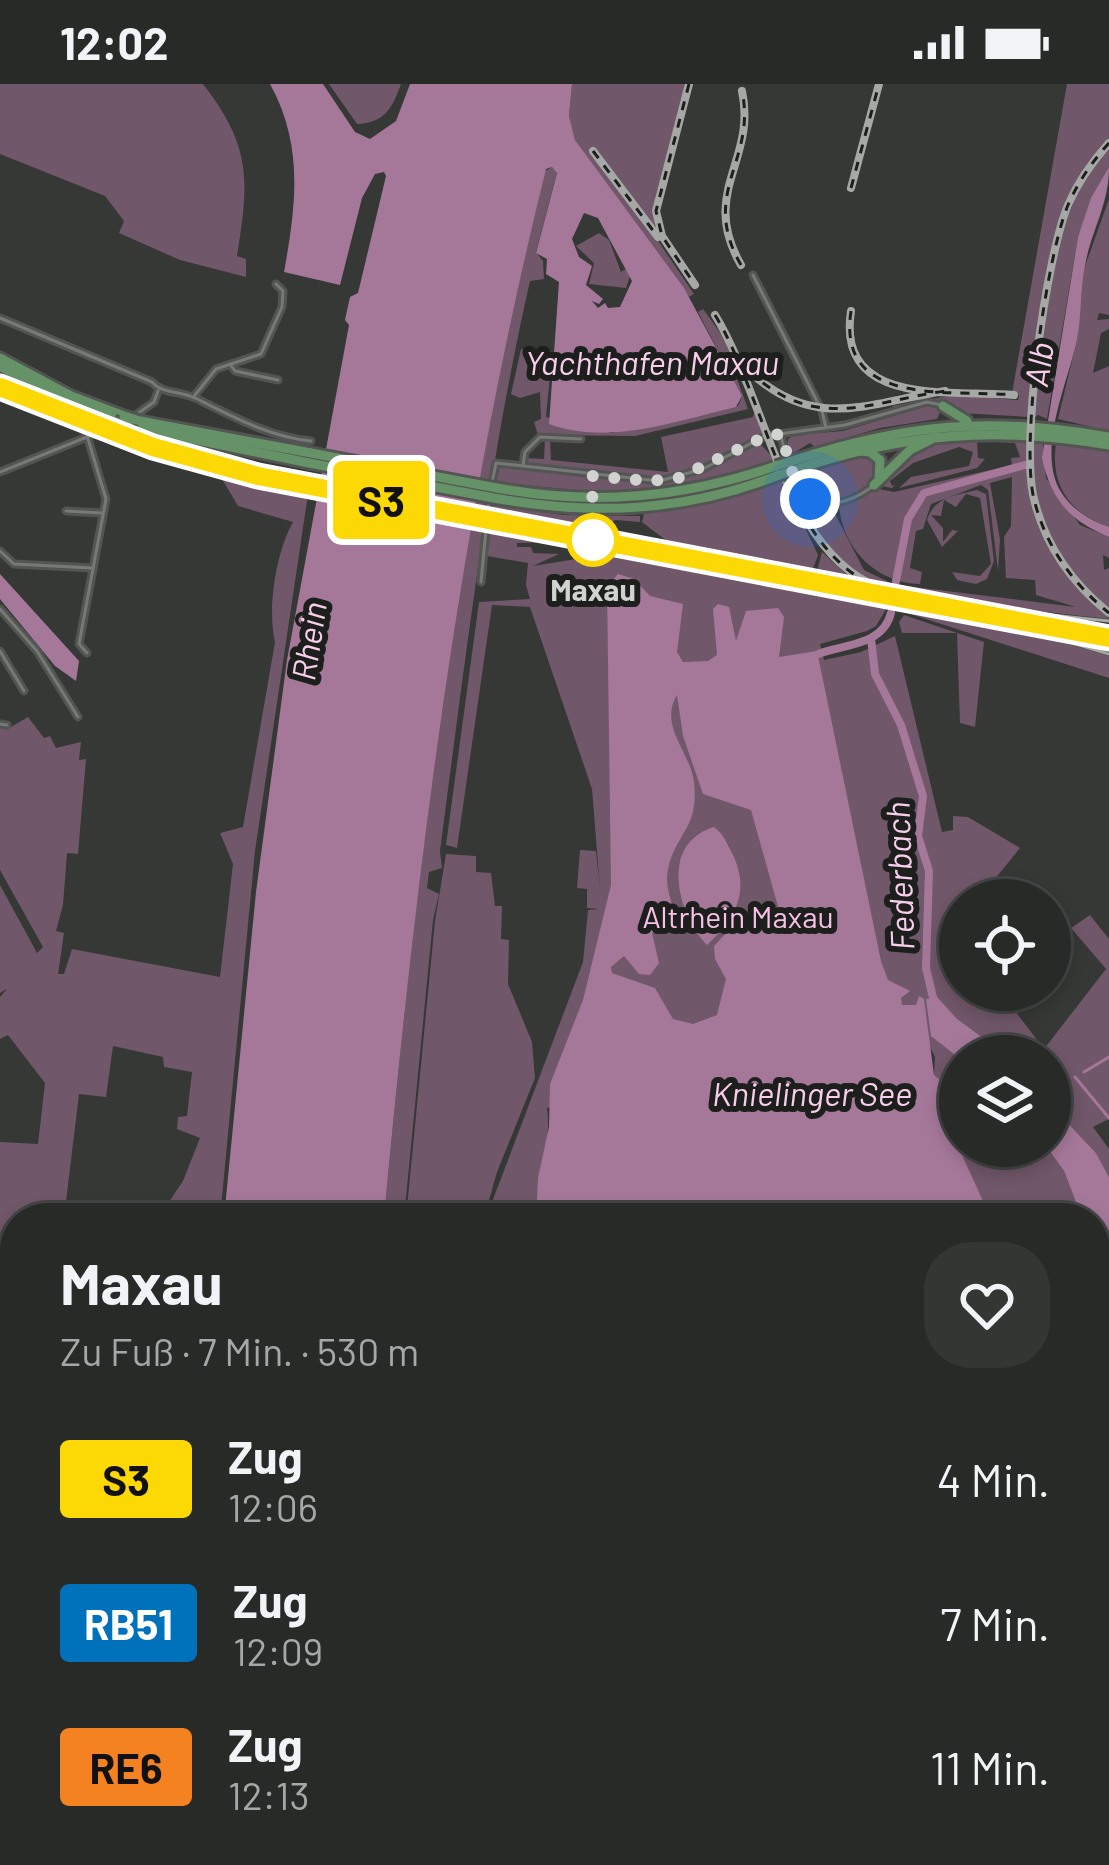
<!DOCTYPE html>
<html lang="de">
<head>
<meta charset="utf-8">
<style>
	:root { --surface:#282a28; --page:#343634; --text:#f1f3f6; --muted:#a5a7a8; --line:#444645 }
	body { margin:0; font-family:Barlow,sans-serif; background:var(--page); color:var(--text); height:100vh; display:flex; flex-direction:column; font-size:45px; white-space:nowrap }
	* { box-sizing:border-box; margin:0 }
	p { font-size:39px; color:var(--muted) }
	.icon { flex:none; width:66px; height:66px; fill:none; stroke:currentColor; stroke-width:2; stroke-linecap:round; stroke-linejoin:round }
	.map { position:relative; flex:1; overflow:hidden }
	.sheet { position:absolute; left:0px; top:1119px; width:1110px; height:663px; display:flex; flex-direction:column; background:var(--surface); border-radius:48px 48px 0 0; box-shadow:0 6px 18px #0003,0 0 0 3px var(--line) }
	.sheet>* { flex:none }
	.badge { padding:0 24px; border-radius:9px; font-size:42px; line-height:78px }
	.tools { position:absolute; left:939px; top:795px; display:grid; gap:24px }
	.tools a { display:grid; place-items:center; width:132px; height:132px; border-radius:50%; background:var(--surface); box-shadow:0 6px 18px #0003,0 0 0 3px var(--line); font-size:60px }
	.you { position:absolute; width:60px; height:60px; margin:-30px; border:9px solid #fff; border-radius:50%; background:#1a73e8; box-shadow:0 0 0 18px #1a73e833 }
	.map>.badge { position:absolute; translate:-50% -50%; box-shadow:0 0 0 6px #fff }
	.round { display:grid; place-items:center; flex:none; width:126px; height:126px; border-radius:48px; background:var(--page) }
	.overview { display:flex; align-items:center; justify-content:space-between; height:204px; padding:0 60px }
	h1 { font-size:57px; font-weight:700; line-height:90px }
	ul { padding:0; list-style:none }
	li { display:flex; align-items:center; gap:36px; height:144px; padding:0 60px }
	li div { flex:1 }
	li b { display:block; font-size:45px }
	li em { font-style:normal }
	li .badge { min-width:132px; font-weight:700; text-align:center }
	.status { display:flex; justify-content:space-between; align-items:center; height:84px; padding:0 60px; background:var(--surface); direction:ltr }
	.status svg { height:33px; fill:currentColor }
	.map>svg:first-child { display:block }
</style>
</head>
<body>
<div class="status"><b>12:02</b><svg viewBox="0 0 49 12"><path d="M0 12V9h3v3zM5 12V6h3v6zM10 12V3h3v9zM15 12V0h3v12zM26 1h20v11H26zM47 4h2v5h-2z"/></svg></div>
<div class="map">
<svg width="1109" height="1781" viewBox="0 0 1109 1781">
	<rect width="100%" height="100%" fill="#353835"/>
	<path fill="#705769" d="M 0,0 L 203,0 C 252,63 249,97 237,172 L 246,175 L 246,193 L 180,176 L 119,149 L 124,137 L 105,112 L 0,70 Z
		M 329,0 L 401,0 C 392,25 384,39 357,40 Z
		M 572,0 L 686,0 L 656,111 L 655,141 L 650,145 L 694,210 L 689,213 L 575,56 L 569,32 Z
		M 1067,0 L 1109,0 L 1109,57 L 1077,97 L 1059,144 L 1029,333 L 960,329 L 932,315 L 894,325 L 892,322 L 955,311 L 1018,316 L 1019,311 L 1012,309 Z
		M 1109,62 L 1109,83 L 1078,153 L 1047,335 L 1038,331 L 1032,335 C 1046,243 1045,135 1109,62 Z
		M 552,83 L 557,88 L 536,168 L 543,177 L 544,195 L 530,197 C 488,381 465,577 440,767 L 442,784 L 429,788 L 427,804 L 439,810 L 433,836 L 404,1134 L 384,1134 C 417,781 458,431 545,87 Z
		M 1109,115 L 1109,231 L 1099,229 L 1097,236 L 1109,235 L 1109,245 L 1101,249 L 1093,289 L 1109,282 L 1109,347 L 1058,335 L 1077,256 L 1084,185 Z
		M 599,149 L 609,156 L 621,188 L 626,185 L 630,192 L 626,204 L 589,200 L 594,179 L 576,162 Z
		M 703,225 L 739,275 L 769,349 L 699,385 L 657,395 L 526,380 L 525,374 L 544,375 L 545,354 L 550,354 L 551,376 L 668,388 L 661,353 L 753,333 L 755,325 L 729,273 L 748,325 L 635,352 L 538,351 L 534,338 L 541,335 L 540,308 L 520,314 L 511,310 L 521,265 L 552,272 L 546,333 L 611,349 L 738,322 L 742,313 L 698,228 Z
		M 930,321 L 941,326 L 937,335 L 880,344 L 815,363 L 810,359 L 792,370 L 787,366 L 788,355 L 795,351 L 843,347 Z
		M 989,354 L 1026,356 C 1026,409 1040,460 1076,500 C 1086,512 1101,522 1109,535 L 964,519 L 895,506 L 906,502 L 1076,523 L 1036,511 L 1035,496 L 1006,494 L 1004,453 L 1011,442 L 1012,393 L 990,399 L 1000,455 L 998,487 L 988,406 L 981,401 L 931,420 L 923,445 L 916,447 L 910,484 L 922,488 L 920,500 C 876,499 843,465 839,422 L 874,404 L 894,408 L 1012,381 L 1011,374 L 1020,373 L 1015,359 L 977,357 L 978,374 L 985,375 L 977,384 L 899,404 L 911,393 L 969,382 L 973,368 L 959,363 L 913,379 L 890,397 L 892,402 L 896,400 L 892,404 L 881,402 C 906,357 941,357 989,354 Z
		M 1029,356 L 1043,358 L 1046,394 L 1080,441 L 1109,453 L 1109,474 L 1103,471 L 1104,486 L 1109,484 L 1109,527 C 1058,482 1030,424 1029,356 Z
		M 758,357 L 775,376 L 678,404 L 611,410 L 495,398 L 497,385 L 504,382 L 655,399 L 702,388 Z
		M 1056,360 L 1109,368 L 1109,443 C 1069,429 1050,401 1056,360 Z
		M 866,370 L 878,379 L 877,393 C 860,408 822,433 803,406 C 800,402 800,396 796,393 Z
		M 219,390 L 308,410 L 255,767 L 220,1134 L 158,1134 L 183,1097 L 200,1054 L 177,1045 L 178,1033 L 187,1032 L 192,988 L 164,983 L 163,973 L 113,962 L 106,1013 L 79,1010 L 64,1134 L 15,1134 L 15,1767 L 113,1767 L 110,1781 L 0,1781 L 0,1058 L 38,1060 L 45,999 L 8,951 L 0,955 L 0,913 L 7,905 L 0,909 L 0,801 L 37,869 L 43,863 L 0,786 L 0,643 L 9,644 L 28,633 L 44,654 L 50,652 L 56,664 L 81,658 L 79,676 L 86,675 L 78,770 L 67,769 L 63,821 L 56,847 L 64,849 L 58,890 L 64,890 L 72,865 L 220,893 L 233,780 L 220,749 L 243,743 L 275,558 C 267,525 276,468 293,438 L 238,422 Z
		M 791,394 L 806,416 L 834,428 L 864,486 L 891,499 L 892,506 C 841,491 795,447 791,394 Z
		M 783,397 L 818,471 L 813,485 L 799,489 L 817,488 L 822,468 L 847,491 L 891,511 L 642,463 L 645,452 L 690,468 L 783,486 L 672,461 L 642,438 L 644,430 L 716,418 Z
		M 977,406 L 986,410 L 994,477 L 987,495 L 976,500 L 957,496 L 952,488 L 980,492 L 991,480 L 980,414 L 966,410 L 956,423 L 944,416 L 941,432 L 931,431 L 943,444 L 943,458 L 952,446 L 958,447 L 942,463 L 927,436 C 934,413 956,411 977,406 Z
		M 491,420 L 562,431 L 640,432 L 640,438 L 615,436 L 605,444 L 603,454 L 489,434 Z
		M 490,445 L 561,458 L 517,459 L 517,463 L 531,463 L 533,469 L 559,470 L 533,482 L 601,471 L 604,464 L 891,517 L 876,542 L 867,547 L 820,560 L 824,576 L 861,568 L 895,552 L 942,748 L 953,746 L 953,732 L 968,733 L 1020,764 L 978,816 L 960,816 L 960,906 L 999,906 L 1044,965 L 1106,885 L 1071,844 L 1090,831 L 1109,855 L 1109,1035 L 1093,1043 L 1109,1065 L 1109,1093 L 1096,1069 L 1050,1020 L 1050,972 L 1008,972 L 955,934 L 940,959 L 960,975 L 960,1062 L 1046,1062 L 1064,1087 L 1082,1134 L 989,1134 C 977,1098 937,1040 945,1002 L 934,991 L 935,973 L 926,955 L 547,1024 C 552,1060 538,1098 536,1134 L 486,1134 L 583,878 L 588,826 L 599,825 L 587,824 L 587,805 L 577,804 L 580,766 L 596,767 L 600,805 L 592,705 L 530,523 L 492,521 L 457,764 L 446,761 L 479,518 L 530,515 L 526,501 L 528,479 L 487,472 Z
		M 895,519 L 995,538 L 1109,572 L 1109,594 L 901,527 Z
		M 904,531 L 984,558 L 975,643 L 960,639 L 957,549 L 902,549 L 899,538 Z
		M 446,770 L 476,772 L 476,788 L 491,789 L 495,822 L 502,822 L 501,855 L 509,856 L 508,900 L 532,958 L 535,994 L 497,1088 L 484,1134 L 406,1134 L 435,837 Z
		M 1095,1174 C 1105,1236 1109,1372 1095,1429 Z
		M 1109,1474 L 1105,1567 L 1109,1607 L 1104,1608 L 1095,1623 L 1095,1512 Z
		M 1095,1762 L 1109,1762 L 1109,1776 L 926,1771 L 925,1767 L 1095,1767 Z
		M 402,1767 L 426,1767 L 426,1778 L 431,1778 L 432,1767 L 630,1767 L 618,1781 L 412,1781 Z"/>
	<path fill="#a57899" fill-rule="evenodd" d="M 270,0 L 323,0 L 355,48 L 370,55 L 396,37 L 410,0 L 572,0 L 569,32 L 575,56 L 684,204 L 742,312 L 736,323 C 676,337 609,362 549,340 L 559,198 L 546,190 L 547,175 L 536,169 L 557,89 L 552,83 L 546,85 C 460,431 417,780 384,1134 L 224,1134 L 256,808 L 287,576 L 349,241 L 345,236 L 350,213 L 358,209 L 386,92 L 384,88 L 375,90 L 362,114 L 340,201 L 284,188 C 296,122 304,61 270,0 ZM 584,129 L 598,134 L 632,197 L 620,223 L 608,224 L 605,219 L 598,224 L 592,217 L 599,220 L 603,215 L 586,201 L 592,182 L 579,173 L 572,155 Z
		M 1109,83 C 1109,117 1095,140 1087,172 C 1080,200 1082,229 1077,256 C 1068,297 1042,353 1055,395 C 1063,420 1086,435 1109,443 L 1109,453 C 1070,437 1051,416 1042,374 L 1078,153 L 1091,114 Z
		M 0,490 L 79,577 L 76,597 L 55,582 L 0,515 Z
		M 618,490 L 634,495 L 650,512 L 683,520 L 677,568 L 683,578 L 708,577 L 717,571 L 713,525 L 718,520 L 729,523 L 736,557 L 746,527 L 778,524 L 784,533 L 779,573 L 817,567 L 881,877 L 888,896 L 910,907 L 901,914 L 902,921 L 916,921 L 919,912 L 924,915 L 934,991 L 944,999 C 942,1046 975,1090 989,1134 L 536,1134 L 538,1094 L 549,1043 L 550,1000 L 583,916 L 611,801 L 607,503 ZM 677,611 L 683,652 L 703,710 L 751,726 L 784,844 L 774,850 L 764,829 L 744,830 L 714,862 L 715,875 L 726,895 L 717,931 L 693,940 L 673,935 L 655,904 L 612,889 L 611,883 L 624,872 L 639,890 L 650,891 L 659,879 L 652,849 L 677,839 C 674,821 664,806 668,785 C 677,747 699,745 694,698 C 691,669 658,642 677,611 Z
		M 714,743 C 724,751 725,756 731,767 C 751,805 737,834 707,861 C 678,831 658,760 714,743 Z
		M 937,913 L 957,935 L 1008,972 L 960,975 L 931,952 L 926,915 Z
		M 1050,1020 L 1096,1069 L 1109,1093 L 1109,1421 L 1095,1457 L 1095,1429 L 1104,1390 L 1107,1279 L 1095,1134 L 1082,1134 L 1064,1087 L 1046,1062 L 1050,1062 Z
		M 115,1767 L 309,1767 L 318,1781 L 111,1781 Z"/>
	<path fill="#353835" d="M 312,400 L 477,431 L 475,442 L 310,410 Z"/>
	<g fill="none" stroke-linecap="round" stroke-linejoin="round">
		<path stroke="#a57899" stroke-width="3" d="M 1084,988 L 1109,973
			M 1075,993 L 1109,1034
			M 1095,1543 L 1109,1557"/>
		<path stroke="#a57899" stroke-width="8" d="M 896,497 L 908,435 L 924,409 L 1025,381
			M 871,554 L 875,590 L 901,641 L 923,712 L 918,752 L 929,787 L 926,884 L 935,922
			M 818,570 C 846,560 883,561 891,529
			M 461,1781 L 463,1767"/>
		<defs>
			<path id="minor" d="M 753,191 L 822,327 L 826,344
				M 0,234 L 152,298 C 162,310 181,307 195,314 C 232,332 269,353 311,357
				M 230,280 L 235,287 L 278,296
				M 195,311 L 216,285 L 261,270 L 282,223 L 283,207 L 276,200
				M 133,333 L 154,318 L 158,307
				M 781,352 L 787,377
				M 523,381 L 525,368 L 540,353 L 581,355
				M 0,388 L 119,340
				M 793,392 C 809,430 845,423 873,402
				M 492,399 L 496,379 L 659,397 L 703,385 L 765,352 L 845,341 L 927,318 L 942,321
				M 66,427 L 101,429
				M 0,467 L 14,480 L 93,484
				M 481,498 L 489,414
				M 0,525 L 37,567 L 78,633
				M 0,567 L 24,607
				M 87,569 L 79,560 L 106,415 L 88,355
				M 0,640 L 7,641
				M 0,1323 L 15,1331
				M 643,1767 L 646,1775 L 711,1770 L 1109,1780"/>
			<path id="trunk" d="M 0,274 L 71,312 L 124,332
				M 0,282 L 67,319 L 114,337
				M 943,322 L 967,337
				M 140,337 L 311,369
				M 129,342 L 309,379
				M 860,367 L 870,368 L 880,376 L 879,396
				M 792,377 C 905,340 991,332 1109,353
				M 795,386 C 902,349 998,342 1109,361
				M 874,401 L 910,366 L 936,353
				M 497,404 C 596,422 681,414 776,382
				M 494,414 C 593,432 685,428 779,391"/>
		</defs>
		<use href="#minor" stroke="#535553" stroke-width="9"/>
		<use href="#trunk" stroke="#535553" stroke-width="15"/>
		<use href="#minor" stroke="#767976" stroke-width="3"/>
		<use href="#trunk" stroke="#669268" stroke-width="9"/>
		<path stroke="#a5a8a5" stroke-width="3" d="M 901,515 L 1109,537
			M 994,536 L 1109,570"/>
		<defs>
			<path id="rail" d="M 689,0 L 656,127 L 662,152 L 695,201
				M 1109,59 C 1092,78 1078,98 1068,121 C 1046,174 1020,360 1034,415 C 1045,461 1072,499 1109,529
				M 593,67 L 658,153
				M 851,104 L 879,0
				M 741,181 C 699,108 757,77 742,7
				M 851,227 C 836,325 953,305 1014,311
				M 715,231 C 766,314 785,469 880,504
				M 749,287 C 815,349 869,318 945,307
				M 0,305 L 171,373 L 257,397 L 1109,557"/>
		</defs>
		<use href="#rail" stroke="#a5a8a5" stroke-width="8"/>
		<use href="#rail" stroke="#1d1f1d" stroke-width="3" stroke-dasharray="9" stroke-linecap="butt"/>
		<defs>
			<path id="trunk-bridge" d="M 124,332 L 140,337
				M 114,337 L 129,342
				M 311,369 L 497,404
				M 309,379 L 494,414
				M 776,382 L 792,377
				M 779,391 L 795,386"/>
		</defs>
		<use href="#trunk-bridge" stroke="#535553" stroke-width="15" stroke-linecap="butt"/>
		<use href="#trunk-bridge" stroke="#669268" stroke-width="9"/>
	</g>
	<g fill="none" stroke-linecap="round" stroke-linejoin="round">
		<defs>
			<path id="line" d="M 0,303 L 153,363 L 258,392 L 1109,554"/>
		</defs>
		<use href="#line" stroke="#fff" stroke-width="27"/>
		<use href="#line" stroke="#fcd804" stroke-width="18"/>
		<path stroke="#d1d3d1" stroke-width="12" stroke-dasharray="0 21.6" d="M 593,456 L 592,392 L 650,397 L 678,394 L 766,352 L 781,350 L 796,400 L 810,415"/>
	</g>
	<circle fill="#fff" stroke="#fcd804" stroke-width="6" cx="593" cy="456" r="24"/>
	<g text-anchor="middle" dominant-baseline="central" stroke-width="12" stroke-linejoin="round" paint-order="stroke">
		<g font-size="30" font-weight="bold" fill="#d1d3d1" stroke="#1d1f1d">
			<text x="593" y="505">Maxau</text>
		</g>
		<g font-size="30" fill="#f8c1e8" stroke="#1d1f1d">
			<text x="738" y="832">Altrhein Maxau</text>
		</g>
		<g font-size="33" font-style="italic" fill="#f9ceec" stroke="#1d1f1d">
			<text x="652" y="278">Yachthafen Maxau</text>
			<text transform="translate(1038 280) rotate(-81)">Alb</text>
			<text transform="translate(308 557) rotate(-81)">Rhein</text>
			<text transform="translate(899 792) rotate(-92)">Federbach</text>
			<text x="812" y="1009">Knielinger See</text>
		</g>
	</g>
</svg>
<div class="tools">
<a><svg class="icon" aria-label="locate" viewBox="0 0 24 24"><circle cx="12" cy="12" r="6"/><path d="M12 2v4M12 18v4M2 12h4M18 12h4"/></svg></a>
<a><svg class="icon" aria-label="layers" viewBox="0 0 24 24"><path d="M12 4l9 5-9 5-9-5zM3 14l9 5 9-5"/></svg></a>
</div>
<div class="you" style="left:810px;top:415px"></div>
<b class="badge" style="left:381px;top:416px;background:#fcd804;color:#111">S3</b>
<section class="sheet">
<div class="overview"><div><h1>Maxau</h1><p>Zu Fuß · 7 Min. · 530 m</p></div><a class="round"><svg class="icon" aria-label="heart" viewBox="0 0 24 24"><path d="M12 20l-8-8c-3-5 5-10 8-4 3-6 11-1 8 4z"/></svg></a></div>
<ul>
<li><span class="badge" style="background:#fcd804;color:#111">S3</span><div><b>Zug</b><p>12:06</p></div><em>4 Min.</em></li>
<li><span class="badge" style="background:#0072bc;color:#fff">RB51</span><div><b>Zug</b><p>12:09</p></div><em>7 Min.</em></li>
<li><span class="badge" style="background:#f58220;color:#111">RE6</span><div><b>Zug</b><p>12:13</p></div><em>11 Min.</em></li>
</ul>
</section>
</div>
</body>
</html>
